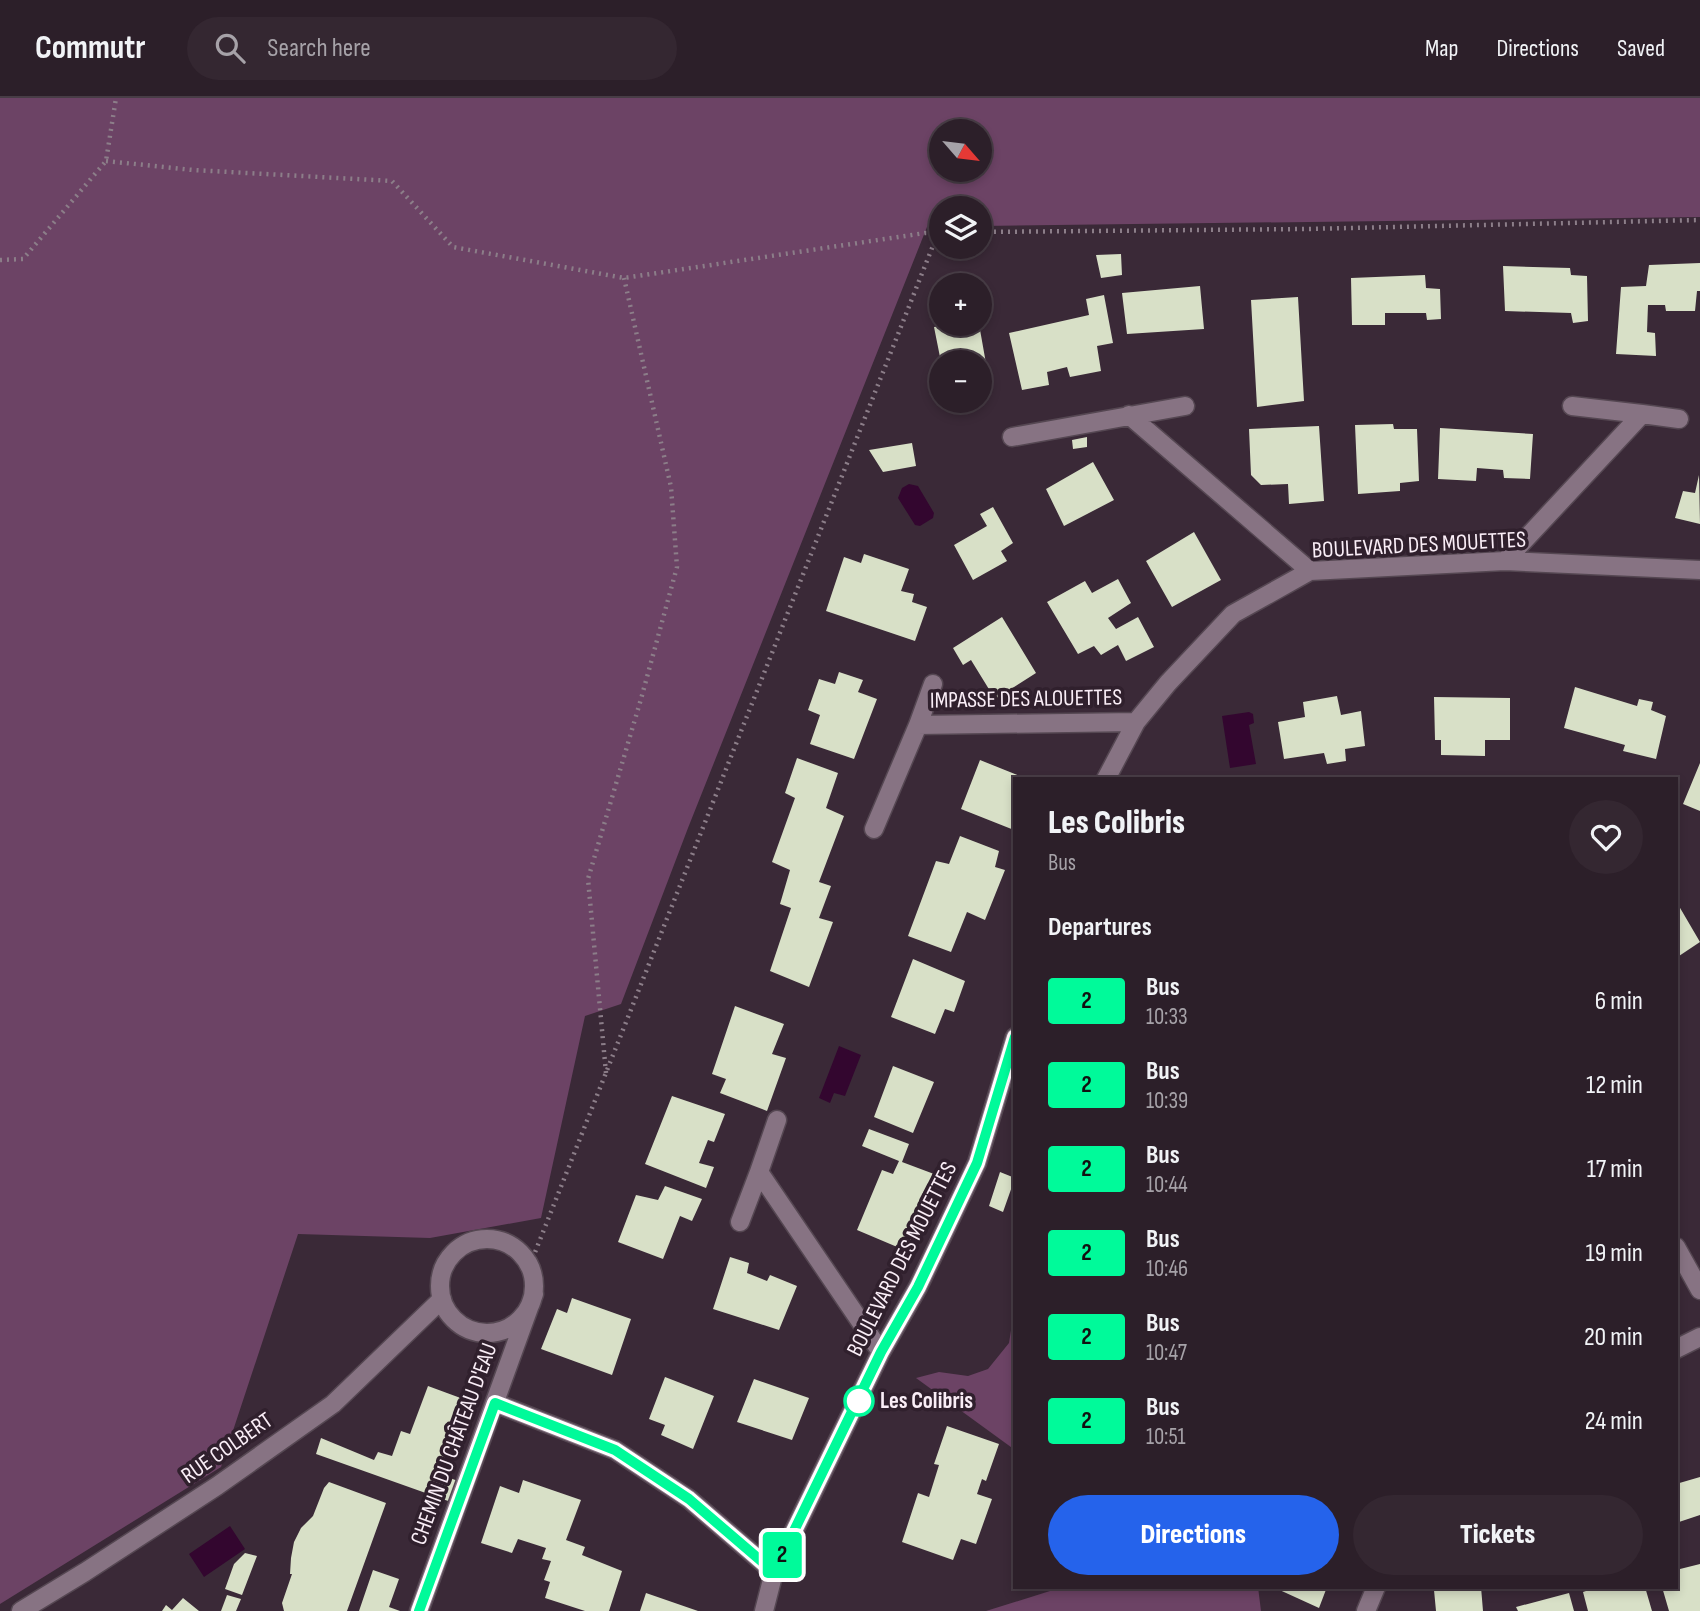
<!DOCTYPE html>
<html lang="en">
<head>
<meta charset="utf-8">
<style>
	:root { --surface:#2c1f29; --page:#342731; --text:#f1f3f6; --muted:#a6a2a8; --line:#483d46; --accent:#2563eb }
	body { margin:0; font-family:"Sofia Sans Condensed",sans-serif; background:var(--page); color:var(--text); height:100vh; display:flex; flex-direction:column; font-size:26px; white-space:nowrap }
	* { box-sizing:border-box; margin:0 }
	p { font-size:23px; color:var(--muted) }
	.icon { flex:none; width:38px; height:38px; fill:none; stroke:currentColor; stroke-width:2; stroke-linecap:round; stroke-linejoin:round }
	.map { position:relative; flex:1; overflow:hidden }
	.panel { position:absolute; left:1013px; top:679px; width:665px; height:812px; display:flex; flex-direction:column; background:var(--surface); border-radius:0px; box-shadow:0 4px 10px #0003,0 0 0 2px var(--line) }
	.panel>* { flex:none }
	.badge { padding:0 14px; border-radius:5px; font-size:24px; line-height:46px }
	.needle { width:46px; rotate:118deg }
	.buttons { position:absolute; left:929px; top:21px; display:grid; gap:14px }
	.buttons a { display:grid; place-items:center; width:63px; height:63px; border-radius:50%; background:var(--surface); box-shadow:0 4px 10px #0003,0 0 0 2px var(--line); font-size:35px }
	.map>.badge { position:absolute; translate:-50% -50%; box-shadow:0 0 0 4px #fff }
	h2 { padding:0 35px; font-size:26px; line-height:63px }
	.round { display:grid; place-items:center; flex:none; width:74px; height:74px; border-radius:37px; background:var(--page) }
	.head { display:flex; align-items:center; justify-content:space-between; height:119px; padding:0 35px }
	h1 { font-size:33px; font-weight:800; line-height:52px }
	.primary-button { display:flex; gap:14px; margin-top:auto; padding:14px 35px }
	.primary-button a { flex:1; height:80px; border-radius:42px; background:var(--accent); color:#fff; font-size:28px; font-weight:800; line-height:80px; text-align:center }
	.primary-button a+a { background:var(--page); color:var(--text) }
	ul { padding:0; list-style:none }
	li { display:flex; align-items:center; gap:21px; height:84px; padding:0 35px }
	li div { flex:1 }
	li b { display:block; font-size:26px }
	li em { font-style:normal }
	li .badge { min-width:77px; font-weight:700; text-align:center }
	header { display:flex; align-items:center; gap:42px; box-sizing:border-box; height:98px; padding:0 35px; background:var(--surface); border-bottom:2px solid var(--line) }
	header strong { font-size:33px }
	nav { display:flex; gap:38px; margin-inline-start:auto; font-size:24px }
	.search { width:490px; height:63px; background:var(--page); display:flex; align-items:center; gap:18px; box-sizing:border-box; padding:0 24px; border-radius:38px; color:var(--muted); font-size:26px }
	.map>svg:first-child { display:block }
</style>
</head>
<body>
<header>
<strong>Commutr</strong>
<div class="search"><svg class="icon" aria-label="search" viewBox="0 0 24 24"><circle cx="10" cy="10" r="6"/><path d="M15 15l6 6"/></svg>Search here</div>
<nav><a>Map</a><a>Directions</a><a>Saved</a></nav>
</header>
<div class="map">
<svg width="1700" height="1513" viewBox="0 0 1700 1513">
	<rect width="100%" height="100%" fill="#3a2937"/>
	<path fill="#6c4365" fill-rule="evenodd" d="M 0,0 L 1700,0 L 1700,119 L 980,128 L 980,110 L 942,110 L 941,128 L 927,129 L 688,730 L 621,906 L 585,918 L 541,1120 L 430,1140 L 298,1136 L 221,1369 L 0,1506 ZM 942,33 L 980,33 L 980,72 L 942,72 Z
		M 1015,1207 L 1015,1352 L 916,1280 L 939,1274 L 968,1278 L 988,1271 L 1009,1245 Z
		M 1052,1489 L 1258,1489 L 1261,1513 L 986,1513 L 1050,1493 Z"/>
	<path fill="#33062f" d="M 909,386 L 918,388 L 934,415 L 933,420 L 920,428 L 915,427 L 898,400 L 902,390 Z
		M 1249,614 L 1253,616 L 1254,625 L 1249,627 L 1256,666 L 1230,670 L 1222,618 Z
		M 839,948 L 861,957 L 845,998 L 834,995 L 830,1005 L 819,1000 Z
		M 230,1428 L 245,1451 L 204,1479 L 189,1456 Z"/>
	<path fill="#d8e0c7" d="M 1121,156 L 1122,177 L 1101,180 L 1096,157 Z
		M 1700,165 L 1700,193 L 1697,193 L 1695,213 L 1666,213 L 1665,207 L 1648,207 L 1647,234 L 1655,235 L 1656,258 L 1616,256 L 1621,189 L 1646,188 L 1649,167 Z
		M 1503,168 L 1570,170 L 1571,177 L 1587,178 L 1588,223 L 1573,225 L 1571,215 L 1505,213 Z
		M 1425,177 L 1426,190 L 1440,191 L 1441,221 L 1427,222 L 1426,215 L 1385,215 L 1385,227 L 1352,227 L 1351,180 Z
		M 1200,188 L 1204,231 L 1127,236 L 1122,195 Z
		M 1104,197 L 1113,245 L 1097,248 L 1101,273 L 1070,279 L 1067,269 L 1047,274 L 1049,287 L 1022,292 L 1009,235 L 1089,217 L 1086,201 Z
		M 1298,199 L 1304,303 L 1257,309 L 1251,202 Z
		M 954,226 L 979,226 L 990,288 L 980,290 L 980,264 L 941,264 L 934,229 Z
		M 1393,326 L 1394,331 L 1417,331 L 1419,383 L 1400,385 L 1400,393 L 1358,396 L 1355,327 Z
		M 1319,328 L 1324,403 L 1289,406 L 1288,386 L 1261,387 L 1251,377 L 1249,331 Z
		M 1440,330 L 1533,336 L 1530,381 L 1504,380 L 1503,372 L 1477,370 L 1476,383 L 1438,381 Z
		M 1087,339 L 1087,349 L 1073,351 L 1072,342 Z
		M 912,345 L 916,368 L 883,374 L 869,352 Z
		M 1093,364 L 1114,402 L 1064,428 L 1046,391 Z
		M 1699,377 L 1700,426 L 1675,420 L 1683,393 L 1695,395 Z
		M 993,409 L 1013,445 L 1001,453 L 1007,463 L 973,482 L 954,447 L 987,428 L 980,416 Z
		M 1194,434 L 1221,482 L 1172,509 L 1146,463 Z
		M 864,456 L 909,471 L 901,493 L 914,496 L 912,504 L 927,509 L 915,543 L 826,513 L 844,459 L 861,465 Z
		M 1118,481 L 1131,505 L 1108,520 L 1116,531 L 1138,519 L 1154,549 L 1126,563 L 1118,547 L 1101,557 L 1094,548 L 1078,556 L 1047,504 L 1085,483 L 1092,495 Z
		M 1002,519 L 1036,575 L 995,601 L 971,562 L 963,567 L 953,550 Z
		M 839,574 L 863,582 L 858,594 L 877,601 L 854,661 L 810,646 L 820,617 L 808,612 L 819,581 L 835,586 Z
		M 1575,589 L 1637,608 L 1639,601 L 1653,604 L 1651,612 L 1666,618 L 1656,661 L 1623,653 L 1625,647 L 1564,630 Z
		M 1337,598 L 1341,617 L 1361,613 L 1365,648 L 1345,651 L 1346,663 L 1327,666 L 1324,655 L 1284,661 L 1278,624 L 1305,619 L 1303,604 Z
		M 1434,599 L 1510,600 L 1510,642 L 1485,642 L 1485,658 L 1441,657 L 1441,642 L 1435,642 Z
		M 797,660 L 838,675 L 826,710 L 844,718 L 819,784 L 831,788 L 819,820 L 833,824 L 809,889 L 770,873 L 791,810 L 780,806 L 790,772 L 772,764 L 795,700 L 785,695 Z
		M 980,662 L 1027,681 L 1015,681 L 1014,732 L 961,711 Z
		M 1700,665 L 1700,713 L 1683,706 Z
		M 960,738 L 999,753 L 995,769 L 1005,772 L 985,822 L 967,814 L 951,854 L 908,838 L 936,763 L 949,766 Z
		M 1676,803 L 1700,844 L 1676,860 Z
		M 913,861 L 965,883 L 954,914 L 945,911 L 935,936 L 891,919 Z
		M 735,908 L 784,926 L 772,956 L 786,960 L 767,1013 L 720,995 L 726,981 L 712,976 Z
		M 893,968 L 934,984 L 913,1035 L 874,1019 Z
		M 672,998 L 725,1016 L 714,1044 L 708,1042 L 699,1065 L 714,1069 L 706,1090 L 645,1066 Z
		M 869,1031 L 909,1046 L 902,1064 L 934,1076 L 916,1123 L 921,1125 L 909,1154 L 857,1132 L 882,1072 L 893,1076 L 899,1063 L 862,1048 Z
		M 1000,1074 L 1015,1080 L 1003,1114 L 989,1108 Z
		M 665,1088 L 702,1101 L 692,1123 L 680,1118 L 663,1161 L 618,1144 L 636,1097 L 658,1102 Z
		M 730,1159 L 749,1165 L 747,1175 L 767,1183 L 770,1177 L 797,1188 L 779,1232 L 713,1211 Z
		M 572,1200 L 631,1221 L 612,1277 L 541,1251 L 557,1211 L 567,1215 Z
		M 665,1279 L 714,1298 L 693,1351 L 661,1337 L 665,1327 L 649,1321 Z
		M 754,1281 L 809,1300 L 792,1342 L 737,1324 Z
		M 428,1288 L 466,1302 L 439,1376 L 458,1383 L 451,1404 L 316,1356 L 321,1340 L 374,1362 L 378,1354 L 392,1358 L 401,1333 L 410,1336 Z
		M 947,1328 L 999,1346 L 986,1383 L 982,1381 L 977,1396 L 992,1401 L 976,1446 L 961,1441 L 953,1462 L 902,1444 L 918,1395 L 929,1399 L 939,1367 L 934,1366 Z
		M 1700,1379 L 1700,1417 L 1676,1425 L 1676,1386 Z
		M 523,1382 L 581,1402 L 566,1442 L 585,1449 L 582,1457 L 622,1473 L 609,1513 L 585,1513 L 545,1500 L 550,1484 L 544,1482 L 551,1463 L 542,1461 L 546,1450 L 518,1441 L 512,1455 L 481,1445 L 500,1388 L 519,1395 Z
		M 329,1384 L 386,1405 L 347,1513 L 284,1513 L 282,1505 L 292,1476 L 290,1476 L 291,1460 L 294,1444 L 301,1430 L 313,1418 L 324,1390 Z
		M 245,1455 L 257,1458 L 242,1497 L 225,1491 L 234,1466 Z
		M 1700,1466 L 1700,1513 L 1669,1513 L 1662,1489 L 1676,1489 L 1676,1472 Z
		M 373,1472 L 399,1481 L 389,1509 L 400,1513 L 359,1513 Z
		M 1273,1489 L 1327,1489 L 1319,1510 Z
		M 1463,1489 L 1481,1489 L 1483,1513 L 1436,1513 L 1434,1492 Z
		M 1598,1489 L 1645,1489 L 1652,1513 L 1588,1513 L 1583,1494 Z
		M 646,1495 L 698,1513 L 640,1513 Z
		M 1569,1495 L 1574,1513 L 1518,1513 L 1516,1509 Z
		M 227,1497 L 241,1501 L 236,1513 L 221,1513 Z
		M 183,1500 L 199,1513 L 162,1513 L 166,1507 L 172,1512 Z"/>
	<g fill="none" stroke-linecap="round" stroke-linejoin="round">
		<defs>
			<path id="minor" d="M 1572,308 L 1642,316
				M 1129,317 L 1310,473
				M 1012,339 L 1185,308
				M 1505,463 L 1642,316 L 1679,321
				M 918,627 L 933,586
				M 1106,681 L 1136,624 L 1168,585 L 1233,516 L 1310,473 L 1505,463 L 1700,472
				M 874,731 L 918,627 L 1136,624
				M 777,1022 L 759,1074 L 881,1254
				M 740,1124 L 759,1074
				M440 1188a47 47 0 1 1 94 0a47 47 0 1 1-94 0Z
				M 1676,1149 L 1700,1192
				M 1676,1251 L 1700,1239
				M 495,1305 L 615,1352 L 689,1401 L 774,1474
				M 21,1513 L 85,1474 L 217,1388 L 333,1306 L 442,1201
				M 419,1513 L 534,1196
				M 764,1513 L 774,1474 L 881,1254 L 918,1189 L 977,1065 L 1015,939
				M 1366,1513 L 1376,1489"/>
		</defs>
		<use href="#minor" stroke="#554752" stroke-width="21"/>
		<path stroke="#8c7e89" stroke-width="4.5" stroke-dasharray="2 5" stroke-linecap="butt" d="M 106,63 L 193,72 L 392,83 L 453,149 L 624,180 L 925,135 L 942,135
			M 980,134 L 1306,131 L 1700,122
			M 0,162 L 23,161 L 106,63 L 116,0
			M 606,975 L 588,781 L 641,601 L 677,469 L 671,389 L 624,180
			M 530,1167 L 938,135"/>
		<use href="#minor" stroke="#877383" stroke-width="18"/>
	</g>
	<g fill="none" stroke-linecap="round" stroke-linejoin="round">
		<defs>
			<path id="line" d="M 419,1513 L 495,1305 L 615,1352 L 689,1401 L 774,1474 L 881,1254 L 918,1189 L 977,1065 L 1015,939"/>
		</defs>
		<use href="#line" stroke="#fff" stroke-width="16"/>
		<use href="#line" stroke="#00fa9a" stroke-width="10"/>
	</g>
	<circle fill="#fff" stroke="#00fa9a" stroke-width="3.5" cx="859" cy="1303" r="14"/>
	<g text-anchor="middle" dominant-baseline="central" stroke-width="7" stroke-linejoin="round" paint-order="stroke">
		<g font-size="23" fill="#faeef7" stroke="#30202d">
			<text transform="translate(1419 447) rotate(-3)">BOULEVARD DES MOUETTES</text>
			<text transform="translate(1026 601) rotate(-1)">IMPASSE DES ALOUETTES</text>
			<text transform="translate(902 1161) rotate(-63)">BOULEVARD DES MOUETTES</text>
			<text transform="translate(454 1346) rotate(-70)">CHEMIN DU CHÂTEAU D'EAU</text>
			<text transform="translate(227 1350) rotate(-35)">RUE COLBERT</text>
		</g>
		<g font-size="23" font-weight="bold" fill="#faeef7" stroke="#30202d" text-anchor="start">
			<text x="880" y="1303">Les Colibris</text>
		</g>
	</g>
</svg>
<div class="buttons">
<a><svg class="needle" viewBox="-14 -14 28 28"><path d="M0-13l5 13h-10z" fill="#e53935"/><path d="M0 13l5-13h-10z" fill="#a6a2a8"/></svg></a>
<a><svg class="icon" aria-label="layers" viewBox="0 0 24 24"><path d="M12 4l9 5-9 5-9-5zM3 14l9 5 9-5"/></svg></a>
<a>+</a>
<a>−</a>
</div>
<b class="badge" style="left:782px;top:1457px;background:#00fa9a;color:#111">2</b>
<section class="panel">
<div class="head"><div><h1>Les Colibris</h1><p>Bus</p></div><a class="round"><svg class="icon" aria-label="heart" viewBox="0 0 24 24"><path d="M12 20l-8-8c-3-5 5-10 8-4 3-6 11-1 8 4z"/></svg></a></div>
<h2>Departures</h2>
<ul>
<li><span class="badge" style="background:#00fa9a;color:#111">2</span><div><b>Bus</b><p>10:33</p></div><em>6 min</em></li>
<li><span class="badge" style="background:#00fa9a;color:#111">2</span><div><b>Bus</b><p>10:39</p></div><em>12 min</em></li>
<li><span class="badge" style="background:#00fa9a;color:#111">2</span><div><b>Bus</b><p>10:44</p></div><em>17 min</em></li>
<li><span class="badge" style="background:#00fa9a;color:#111">2</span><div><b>Bus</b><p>10:46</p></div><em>19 min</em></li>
<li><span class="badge" style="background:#00fa9a;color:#111">2</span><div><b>Bus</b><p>10:47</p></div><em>20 min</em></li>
<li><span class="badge" style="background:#00fa9a;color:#111">2</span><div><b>Bus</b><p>10:51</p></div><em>24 min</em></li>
</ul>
<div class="primary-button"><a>Directions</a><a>Tickets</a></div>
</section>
</div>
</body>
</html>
